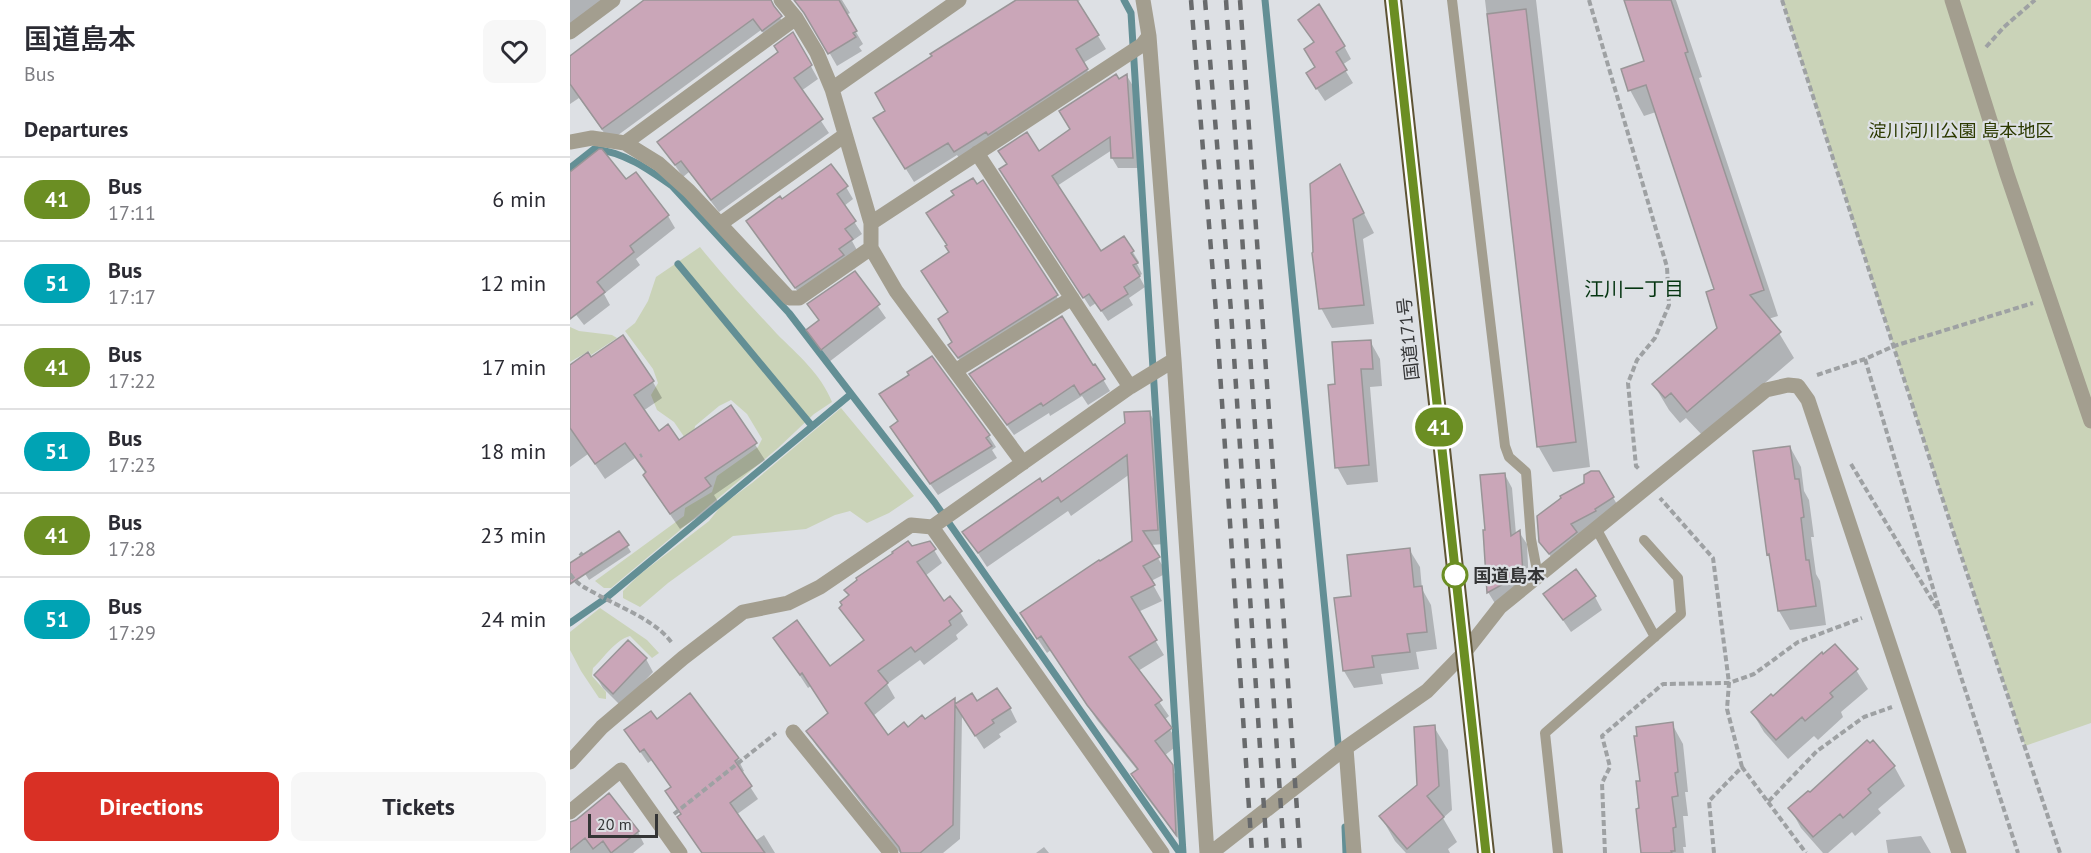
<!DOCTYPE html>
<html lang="en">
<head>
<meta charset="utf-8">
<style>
	:root { --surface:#fff; --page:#f7f7f7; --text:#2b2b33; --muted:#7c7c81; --line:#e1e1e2; --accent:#d93025 }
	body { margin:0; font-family:"PT Sans","Noto Sans JP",sans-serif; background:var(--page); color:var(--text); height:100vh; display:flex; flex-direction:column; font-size:22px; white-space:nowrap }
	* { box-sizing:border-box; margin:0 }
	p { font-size:20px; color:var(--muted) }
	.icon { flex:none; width:33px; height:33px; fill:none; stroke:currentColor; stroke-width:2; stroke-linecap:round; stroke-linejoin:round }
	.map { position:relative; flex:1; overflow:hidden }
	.drawer { display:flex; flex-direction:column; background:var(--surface); width:570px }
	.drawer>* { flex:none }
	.badge { padding:0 12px; border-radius:20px; font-size:21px; line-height:39px }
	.scale { position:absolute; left:18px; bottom:15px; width:70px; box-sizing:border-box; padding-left:6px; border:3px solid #343536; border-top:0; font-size:16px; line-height:21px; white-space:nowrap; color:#343536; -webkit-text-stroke:4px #dde0e4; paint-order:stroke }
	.map>.badge { position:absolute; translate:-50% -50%; box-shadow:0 0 0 3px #fff }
	h2 { padding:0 24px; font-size:22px; line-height:54px }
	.round { display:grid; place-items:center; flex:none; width:63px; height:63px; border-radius:12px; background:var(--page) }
	.headline { display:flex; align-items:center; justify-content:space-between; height:102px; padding:0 24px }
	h1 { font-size:28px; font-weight:600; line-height:45px }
	.cta { display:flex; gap:12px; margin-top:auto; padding:12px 24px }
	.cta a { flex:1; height:69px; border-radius:12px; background:var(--accent); color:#fff; font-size:24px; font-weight:600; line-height:69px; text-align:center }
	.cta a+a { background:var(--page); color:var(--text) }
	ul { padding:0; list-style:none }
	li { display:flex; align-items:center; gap:18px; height:84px; padding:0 24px; border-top:2px solid var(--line) }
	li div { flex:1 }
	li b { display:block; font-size:22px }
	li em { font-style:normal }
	li .badge { min-width:66px; font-weight:700; text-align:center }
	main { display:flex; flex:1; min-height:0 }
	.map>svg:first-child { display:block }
</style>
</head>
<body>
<main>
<section class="drawer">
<div class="headline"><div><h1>国道島本</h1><p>Bus</p></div><a class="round"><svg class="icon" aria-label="heart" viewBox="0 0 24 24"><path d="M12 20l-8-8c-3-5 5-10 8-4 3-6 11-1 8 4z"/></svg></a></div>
<h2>Departures</h2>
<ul>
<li><span class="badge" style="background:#6b8e23;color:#fff">41</span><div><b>Bus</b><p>17:11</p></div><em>6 min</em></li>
<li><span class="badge" style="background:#00a3b4;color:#fff">51</span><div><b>Bus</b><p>17:17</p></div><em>12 min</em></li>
<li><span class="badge" style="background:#6b8e23;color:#fff">41</span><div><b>Bus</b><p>17:22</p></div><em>17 min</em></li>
<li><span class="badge" style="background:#00a3b4;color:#fff">51</span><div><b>Bus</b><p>17:23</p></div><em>18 min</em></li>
<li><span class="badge" style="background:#6b8e23;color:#fff">41</span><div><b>Bus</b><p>17:28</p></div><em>23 min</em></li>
<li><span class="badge" style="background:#00a3b4;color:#fff">51</span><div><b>Bus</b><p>17:29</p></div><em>24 min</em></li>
</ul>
<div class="cta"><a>Directions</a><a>Tickets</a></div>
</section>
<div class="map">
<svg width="1521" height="853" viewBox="0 0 1521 853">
	<rect width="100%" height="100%" fill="#dde0e4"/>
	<path fill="#cad3b8" d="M 1212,0 L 1521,0 L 1521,723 L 1455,746 L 1371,493 Z
		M 130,247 C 154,277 181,306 207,334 C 228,355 251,374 262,402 L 244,414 L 208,448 L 41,588 L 34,588 L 25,581 L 114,516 L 115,508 L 142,492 L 147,476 L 188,447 L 192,439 L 177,414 L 161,400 L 149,406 L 125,426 L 123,440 L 115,438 L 104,422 L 87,410 L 81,395 L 88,383 L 83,369 L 55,331 L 65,323 L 78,301 L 86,277 Z
		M 0,327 L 9,331 L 42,335 L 47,338 L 21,355 L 19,351 L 0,362 Z
		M 271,408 L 344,496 L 319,513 L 297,523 L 280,511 L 265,515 L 236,529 L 163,536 L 98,583 L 70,607 L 53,598 L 53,591 L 69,575 L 139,521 L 151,506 L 182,483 Z
		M 30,608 L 77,640 L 89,653 L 82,658 L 60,636 C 44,641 35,657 23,668 L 22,676 L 36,692 L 36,699 L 29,698 L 11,671 L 0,650 L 0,632 Z"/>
	<path fill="#0003" d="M 0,0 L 39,0 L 0,28 Z
		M 77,0 L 190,0 L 203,7 L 218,30 L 200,43 L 191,30 L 40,141 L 9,98 L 0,104 L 0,58 Z
		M 224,0 L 272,0 L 280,13 L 276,15 L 293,44 L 289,47 L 292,51 L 267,66 L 244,26 Z
		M 449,0 L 510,0 L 507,2 L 536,49 L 513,63 L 525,83 L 393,164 L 387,155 L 344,182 L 313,132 L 317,111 Z
		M 915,0 L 966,0 L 1020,467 L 983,472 L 968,446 Z
		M 1055,0 L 1106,0 L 1132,77 L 1129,78 L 1208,316 L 1198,319 L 1209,333 L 1224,358 L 1133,436 L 1116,418 L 1110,423 L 1099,410 L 1084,385 L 1149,329 L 1146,290 L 1086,112 L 1074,116 L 1060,90 L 1076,62 Z
		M 730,20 L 774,46 L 781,59 L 772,65 L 783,83 L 755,101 L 745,86 L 747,68 L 745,44 Z
		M 223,34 L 248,79 L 231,91 L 259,133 L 149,212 L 119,172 L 113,177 L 89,142 L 209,53 Z
		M 557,76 L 563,86 L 568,168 L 548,168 L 542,158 L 542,150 L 487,186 L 531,253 L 554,238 L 569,262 L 567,264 L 572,274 L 569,276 L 575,287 L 559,298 L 563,305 L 538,321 L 526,303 L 520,307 L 437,180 L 468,153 L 502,130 L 548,81 Z
		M 770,166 L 804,233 L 793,239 L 804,324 L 762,328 L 751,308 Z
		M 0,174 L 56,181 L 65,174 L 98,216 L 105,228 L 66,259 L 70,265 L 34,294 L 40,305 L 14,325 L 0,307 Z
		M 413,182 L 494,308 L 395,369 L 380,345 L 384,342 L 379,313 L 381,253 L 407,187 Z
		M 276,187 L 283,199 L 274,206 L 292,234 L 282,241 L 288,252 L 233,299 L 178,222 L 212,201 Z
		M 285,273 L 316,318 L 259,362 L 238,331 L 249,321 L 239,305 Z
		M 800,341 L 810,359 L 812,386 L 800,387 L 808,482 L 777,485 L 767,467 L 766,385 Z
		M 361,358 L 419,436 L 426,447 L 422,450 L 427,458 L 368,495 L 328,439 L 329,422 L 318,406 Z
		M 21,359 L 83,382 L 92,398 L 73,411 L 88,433 L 109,442 L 161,407 L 195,460 L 144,495 L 149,503 L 110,529 L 84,491 L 76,474 L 65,458 L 35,479 L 18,454 L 0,467 L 0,367 Z
		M 525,366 L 540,391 L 518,405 L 512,396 L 480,416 L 479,413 L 444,435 L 408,385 Z
		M 579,412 L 588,427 L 595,544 L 580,545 L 597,573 L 581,581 L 592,601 L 568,612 L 594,655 L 568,671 L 599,716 L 594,720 L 609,744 L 594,756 L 610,782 L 614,846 L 571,790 L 563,775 L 568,771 L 527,720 L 481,650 L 477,653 L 461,629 L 564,542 L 560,474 L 501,516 L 498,511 L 417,567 L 394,532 L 472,484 Z
		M 1220,447 L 1231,467 L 1234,491 L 1239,500 L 1244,537 L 1241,537 L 1246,574 L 1250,581 L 1256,625 L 1220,630 L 1209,611 L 1202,561 L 1198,554 Z
		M 1028,472 L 1051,511 L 987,566 L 971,542 Z
		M 935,475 L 942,488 L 946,534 L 949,532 L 957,544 L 959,586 L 926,605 L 918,592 L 917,531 Z
		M 49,533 L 61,552 L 19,580 L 10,566 Z
		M 341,548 L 364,550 L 372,563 L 355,576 L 374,603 L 390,612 L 398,625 L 386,635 L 388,639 L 354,665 L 350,660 L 317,684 L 325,698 L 303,716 L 317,737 L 355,721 L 384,700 L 387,704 L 407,703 L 440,708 L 447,722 L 429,734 L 431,737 L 414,749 L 392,715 L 390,839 L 373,853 L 330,853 L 246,745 L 238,732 L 260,714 L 241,686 L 238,688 L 205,638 L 259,668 L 294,641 L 270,608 L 280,596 L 276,590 Z
		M 839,549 L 850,567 L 852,589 L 861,605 L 867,649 L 846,652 L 849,669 L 811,674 L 813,684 L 784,688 L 774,671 L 783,597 Z
		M 975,594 L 1025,597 L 1032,610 L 1001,632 Z
		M 58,642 L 76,659 L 83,672 L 51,706 L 33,688 L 25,675 Z
		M 1286,670 L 1298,689 L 1271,712 L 1273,717 L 1248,740 L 1244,736 L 1218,759 L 1194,732 L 1182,712 L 1202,698 Z
		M 86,721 L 168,759 L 174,771 L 171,773 L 188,799 L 166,815 L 185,841 L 194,835 L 205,853 L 132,853 L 109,818 L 112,815 L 102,788 L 82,760 L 78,763 L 56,731 Z
		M 1102,724 L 1113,744 L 1118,792 L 1115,792 L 1118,816 L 1113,816 L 1116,847 L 1113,847 L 1114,853 L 1071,853 L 1068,810 L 1071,809 L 1071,782 Z
		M 864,727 L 878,750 L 882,810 L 873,818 L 887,842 L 878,849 L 880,853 L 836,853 L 825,841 L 811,817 L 849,786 Z
		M 1300,745 L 1324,766 L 1335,786 L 1308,809 L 1311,813 L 1285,836 L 1282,832 L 1258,853 L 1253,853 L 1231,828 L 1220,808 L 1240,795 Z
		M 0,822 L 68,832 L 74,844 L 63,853 L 0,853 Z
		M 1351,836 L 1361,853 L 1318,853 L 1316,840 Z
		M 474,847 L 479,853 L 466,853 Z"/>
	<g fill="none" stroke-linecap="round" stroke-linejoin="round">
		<path stroke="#638f95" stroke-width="7" d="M 554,0 L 561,13 L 613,853
			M 695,0 L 769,753
			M 0,168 L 24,149 C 54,152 78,169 102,186 L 219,313 L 365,503 L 610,853
			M 108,264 L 242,426
			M 0,623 L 36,598 L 281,394
			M 775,827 L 776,853"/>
	</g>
	<path fill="#caa6b8" stroke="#999597" stroke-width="1.5" d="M 74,0 L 201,0 L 204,6 L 212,16 L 192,31 L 183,19 L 32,129 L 0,84 L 0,56 Z
		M 224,0 L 269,0 L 287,31 L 283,33 L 286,37 L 258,54 L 234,13 Z
		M 446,0 L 507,0 L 529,35 L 506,49 L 518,69 L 418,135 L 416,132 L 384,152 L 378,143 L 335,169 L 303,118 L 315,111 L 305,93 L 362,56 L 360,54 Z
		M 1054,0 L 1101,0 L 1118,52 L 1115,53 L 1194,290 L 1180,295 L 1211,332 L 1117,412 L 1101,393 L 1095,398 L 1082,384 L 1147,328 L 1136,292 L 1144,289 L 1076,85 L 1058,91 L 1051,69 L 1074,61 Z
		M 749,4 L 775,46 L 766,52 L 777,70 L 746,89 L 736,73 L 745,67 L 734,49 L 744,42 L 728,20 Z
		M 956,9 L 1006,442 L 967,447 L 917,14 Z
		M 223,32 L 242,65 L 224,78 L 253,119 L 141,200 L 111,161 L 105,165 L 87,142 L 208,52 L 204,46 Z
		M 546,74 L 549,79 L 557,74 L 563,158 L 541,158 L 540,137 L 482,176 L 531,251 L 554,236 L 564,251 L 561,253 L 568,263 L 563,265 L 570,276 L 554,287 L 558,294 L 531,311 L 519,294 L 513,298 L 429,169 L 437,164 L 428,151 L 457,132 L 469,151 L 500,129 L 489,111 Z
		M 29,149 L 32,149 L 56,179 L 66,172 L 99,215 L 60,246 L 64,252 L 27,282 L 35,292 L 0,319 L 0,172 Z
		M 261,164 L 278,186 L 267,194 L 286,221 L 275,229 L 283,239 L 269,249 L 274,255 L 225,288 L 176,221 L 210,196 L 212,199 Z
		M 770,164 L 794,213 L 783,219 L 794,305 L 749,309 L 742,253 L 743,252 L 740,184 Z
		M 403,178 L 407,184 L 413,180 L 488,295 L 388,358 L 378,345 L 382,342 L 368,319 L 378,312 L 351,271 L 379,252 L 375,246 L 377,245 L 356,213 L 384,195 L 381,191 Z
		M 285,271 L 310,304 L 251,350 L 236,330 L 249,320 L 237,304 Z
		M 492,316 L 523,365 L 525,364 L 535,379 L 510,395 L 504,385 L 473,406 L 471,403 L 437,425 L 399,374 Z
		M 53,335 L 84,381 L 64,395 L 89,431 L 98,424 L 109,440 L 161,405 L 187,443 L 135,478 L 141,486 L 100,514 L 73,475 L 76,472 L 55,443 L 25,464 L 0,428 L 0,365 L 18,352 L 21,357 Z
		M 801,340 L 803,369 L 791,369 L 799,465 L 765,468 L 758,385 L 765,384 L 762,342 Z
		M 362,356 L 420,435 L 416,438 L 422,446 L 360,484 L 320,427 L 328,421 L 309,394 L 339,375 L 337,372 Z
		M 580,411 L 588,530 L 573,531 L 590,557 L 573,566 L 585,585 L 561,597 L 587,640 L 559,657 L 592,700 L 585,705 L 602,728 L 585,741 L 603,765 L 606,835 L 561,774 L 568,769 L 517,705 L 471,636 L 467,639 L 450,613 L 529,560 L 530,561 L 562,541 L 557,455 L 491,502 L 488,497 L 408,553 L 392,532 L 470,478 L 472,482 L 555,423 L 554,412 Z
		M 1220,446 L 1225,479 L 1229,479 L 1234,517 L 1231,518 L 1236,560 L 1239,560 L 1246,606 L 1208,611 L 1199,554 L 1197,555 L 1183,451 Z
		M 1021,471 L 1029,471 L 1044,497 L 1025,509 L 1026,511 L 1001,524 L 1007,532 L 979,554 L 969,542 L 967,516 L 991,498 L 990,496 L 1014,483 L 1014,475 Z
		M 935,473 L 941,536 L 950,530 L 953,573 L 917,593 L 913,530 L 915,530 L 910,475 Z
		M 49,531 L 59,545 L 0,584 L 0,563 Z
		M 338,541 L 342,546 L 360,541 L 366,549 L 347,562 L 374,601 L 380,596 L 392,611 L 379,621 L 381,625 L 345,652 L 341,647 L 308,671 L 318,683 L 295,703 L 318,735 L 334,722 L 338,727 L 352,715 L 355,719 L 385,698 L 385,704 L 402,693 L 407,701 L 427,688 L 441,708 L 422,720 L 424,723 L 405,736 L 385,705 L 383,825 L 350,853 L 331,853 L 329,847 L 236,731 L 258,713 L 232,673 L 230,675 L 203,638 L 227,620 L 260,666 L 294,640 L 269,608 L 272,605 L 270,602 L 279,595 L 274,590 L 287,580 L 286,578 L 323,553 L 322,552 Z
		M 840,548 L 844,587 L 852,586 L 857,632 L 837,634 L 840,652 L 802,656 L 804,667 L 773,671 L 764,598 L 781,596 L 777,555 Z
		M 1006,569 L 1026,596 L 993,620 L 973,594 Z
		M 58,640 L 77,658 L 43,694 L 24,675 Z
		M 1265,644 L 1288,669 L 1260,693 L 1263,697 L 1235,721 L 1232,717 L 1206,740 L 1181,712 L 1201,694 L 1203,696 L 1252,652 L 1253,654 Z
		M 120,693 L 169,758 L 165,761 L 182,786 L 160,803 L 195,853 L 132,853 L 107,817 L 111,814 L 95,791 L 101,787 L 74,749 L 70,752 L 54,730 L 81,711 L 87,719 Z
		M 1103,722 L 1108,772 L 1105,773 L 1108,796 L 1102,797 L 1106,827 L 1103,828 L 1105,851 L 1101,851 L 1102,853 L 1071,853 L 1066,809 L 1069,808 L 1066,781 L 1070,781 L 1064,736 L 1067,736 L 1066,727 Z
		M 865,725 L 869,786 L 857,796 L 874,817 L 837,849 L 809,816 L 847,785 L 844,727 Z
		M 1297,740 L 1300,743 L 1303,740 L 1325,766 L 1298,789 L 1301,793 L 1273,818 L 1270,814 L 1243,837 L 1218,808 L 1238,791 L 1240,792 Z
		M 39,793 L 69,831 L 41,853 L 33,841 L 23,849 L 15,838 L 0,850 L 0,822 L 6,820 Z"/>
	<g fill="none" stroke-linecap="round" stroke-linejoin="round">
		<path stroke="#9ea1a3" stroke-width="4" stroke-dasharray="6 3" stroke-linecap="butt" d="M 1019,0 L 1097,267 L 1099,305 L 1085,338 L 1067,360 L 1058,383 L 1066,466 L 1070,470
			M 1212,0 L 1381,525 L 1490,853
			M 1416,47 L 1434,27 L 1465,0
			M 1295,359 L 1371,615 L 1448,853
			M 1247,375 L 1295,359 L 1324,346 L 1463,303
			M 70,456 L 72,455
			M 1281,464 L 1368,610
			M 10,553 L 12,555
			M 0,574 C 8,586 18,589 30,596 C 54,609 86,621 102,643
			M 1172,767 L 1157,709 L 1159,683 L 1184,674 L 1228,642 L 1292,618
			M 1198,802 L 1236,853
			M 104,814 L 206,733
			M 1035,853 L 1032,783 L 1040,767 L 1032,736 L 1093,684 L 1159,683 L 1143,558 L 1090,498
			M 1144,853 L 1139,801 L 1172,767 L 1198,802 L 1247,751 L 1294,717 L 1322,707"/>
		<path stroke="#a39e8f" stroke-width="10" d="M 882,0 L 935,446 L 939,457 L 956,472 L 961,539 L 968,576
			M 1027,530 L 1085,637
			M 988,853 L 975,733 L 1111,614 L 1108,578 L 1074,540"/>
		<path stroke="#a39e8f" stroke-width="15" d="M 211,0 L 226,18 L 247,53 L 262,89 L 301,223 L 301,248 L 326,291 L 453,463
			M 573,0 L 579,36 L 604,360 L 637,853
			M 1382,0 L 1437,174 L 1521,421
			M 0,32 L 43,0
			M 262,89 L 389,0
			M 0,142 L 22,138 L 55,143 L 89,164 L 119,191 L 219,298 L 229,298 L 301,248
			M 55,143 L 226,18
			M 407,153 L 560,387
			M 301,223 L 572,45 L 579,36
			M 150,224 L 275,135
			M 385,371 L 502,298
			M 362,527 L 592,853
			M 223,732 L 321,853
			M 776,748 L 784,853
			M 0,762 L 32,727 L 113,658 L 173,612 L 218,603 L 250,587 L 341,525 L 362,527 L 560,387 L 604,360
			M 0,812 L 51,770 L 110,853
			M 641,853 L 774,749 L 857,691 L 894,653 L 930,607 L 1196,390 L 1218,385 L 1228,386 L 1238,400 L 1389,853"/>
		<path stroke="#5e5434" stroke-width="18" d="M 823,0 L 916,853"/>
		<path stroke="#686a6c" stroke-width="4.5" stroke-dasharray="10 10" stroke-linecap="butt" d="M 621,0 L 646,312 L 682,853
			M 635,0 L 661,311 L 697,853
			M 656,0 L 714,853
			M 670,0 L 730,853"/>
	</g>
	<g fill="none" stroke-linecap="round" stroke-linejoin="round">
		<defs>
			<path id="line" d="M 823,0 L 916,853"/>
		</defs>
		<use href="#line" stroke="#fff" stroke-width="14"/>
		<use href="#line" stroke="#6b8e23" stroke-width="9"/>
	</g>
	<circle fill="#fff" stroke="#6b8e23" stroke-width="3" cx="885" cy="575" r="12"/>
	<g text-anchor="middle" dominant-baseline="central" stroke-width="4.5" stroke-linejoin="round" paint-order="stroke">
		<g font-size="18" fill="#2c3900" stroke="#dde0e4">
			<text x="1391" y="130">淀川河川公園 島本地区</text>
		</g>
		<g font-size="18" fill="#343536" stroke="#dde0e4">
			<text transform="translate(838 339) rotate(-96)">国道171号</text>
		</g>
		<g font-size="18" font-weight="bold" fill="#343536" stroke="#dde0e4" text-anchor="start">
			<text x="903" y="575">国道島本</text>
		</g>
		<g font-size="20" fill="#053511" stroke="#dde0e4">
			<text x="1064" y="289">江川一丁目</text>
		</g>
	</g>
</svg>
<div class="scale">20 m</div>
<b class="badge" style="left:869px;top:427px;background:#6b8e23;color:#fff">41</b>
</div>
</main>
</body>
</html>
